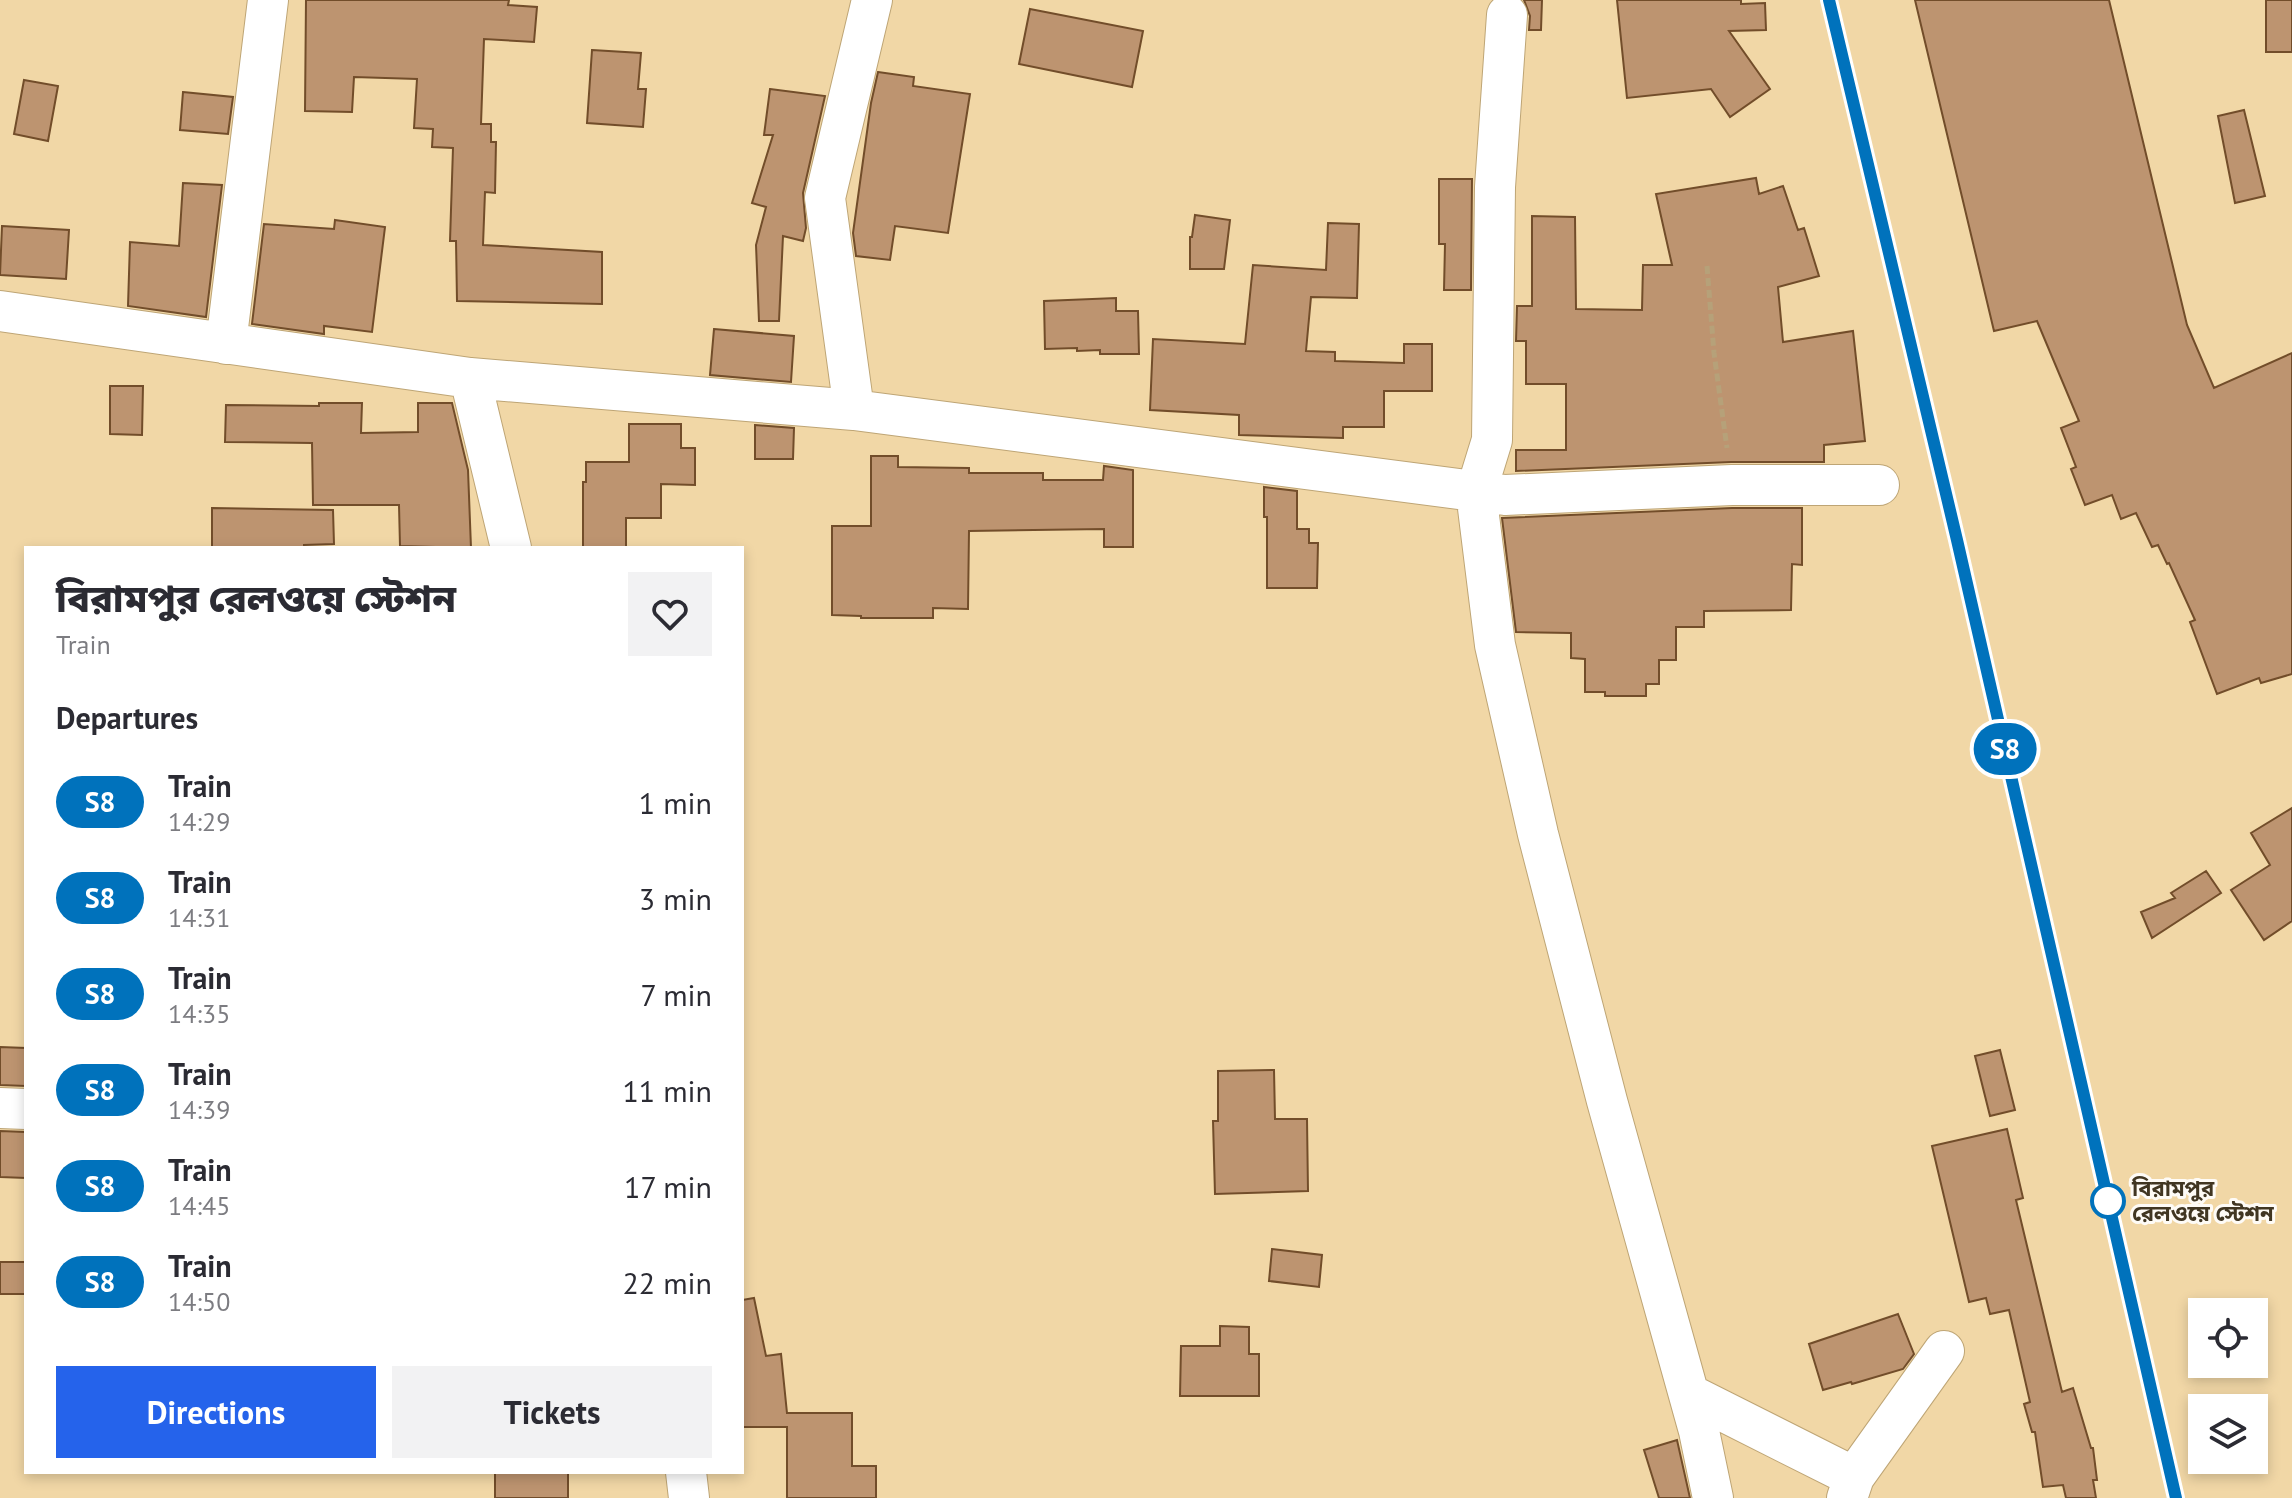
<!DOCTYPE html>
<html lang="en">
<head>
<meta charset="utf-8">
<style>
	:root { --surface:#fff; --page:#f2f2f3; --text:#2b2b33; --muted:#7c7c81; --accent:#2563eb }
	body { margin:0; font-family:"PT Sans","Noto Sans Bengali",sans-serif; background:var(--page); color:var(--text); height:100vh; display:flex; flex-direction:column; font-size:30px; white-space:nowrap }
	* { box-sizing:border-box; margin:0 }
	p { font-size:26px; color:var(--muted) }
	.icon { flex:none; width:44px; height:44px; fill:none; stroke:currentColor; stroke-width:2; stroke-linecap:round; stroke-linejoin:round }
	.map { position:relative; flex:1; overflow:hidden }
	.sheet { position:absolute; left:24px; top:546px; width:720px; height:928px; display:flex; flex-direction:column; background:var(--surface); border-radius:0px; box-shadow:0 4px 12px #0003 }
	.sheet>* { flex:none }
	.badge { padding:0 16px; border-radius:26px; font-size:28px; line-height:52px }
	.buttons { position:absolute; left:2188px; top:1298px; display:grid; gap:16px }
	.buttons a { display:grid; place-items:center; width:80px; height:80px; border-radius:0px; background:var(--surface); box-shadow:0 4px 12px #0003; font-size:40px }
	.map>.badge { position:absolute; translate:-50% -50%; box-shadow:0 0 0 4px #fff }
	h2 { padding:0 32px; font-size:30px; line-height:72px }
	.round { display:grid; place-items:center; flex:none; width:84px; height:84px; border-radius:0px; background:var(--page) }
	.summary { display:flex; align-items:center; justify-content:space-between; height:136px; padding:0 32px }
	h1 { font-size:38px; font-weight:800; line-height:60px }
	.button { display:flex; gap:16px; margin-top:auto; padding:16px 32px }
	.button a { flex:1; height:92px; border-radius:0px; background:var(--accent); color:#fff; font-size:32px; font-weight:800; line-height:92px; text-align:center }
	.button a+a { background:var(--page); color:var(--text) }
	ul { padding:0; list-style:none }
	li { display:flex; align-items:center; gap:24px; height:96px; padding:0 32px }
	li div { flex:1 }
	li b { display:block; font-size:30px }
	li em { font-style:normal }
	li .badge { min-width:88px; font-weight:700; text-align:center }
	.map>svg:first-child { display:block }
</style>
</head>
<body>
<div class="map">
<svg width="2292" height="1498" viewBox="0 0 2292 1498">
	<rect width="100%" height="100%" fill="#f1d7a6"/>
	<path fill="#bd9470" stroke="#724d2a" stroke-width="2" d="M 306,0 L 509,0 L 508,5 L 537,7 L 534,42 L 484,39 L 481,124 L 491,124 L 491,142 L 496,142 L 495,193 L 485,192 L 483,245 L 602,252 L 602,304 L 457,301 L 456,241 L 450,241 L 453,148 L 432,147 L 433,129 L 414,128 L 417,79 L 354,77 L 352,112 L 305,111 Z
		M 1524,0 L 1542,0 L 1541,30 L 1529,30 L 1530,16 Z
		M 1617,0 L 1741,0 L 1741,4 L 1765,3 L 1766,30 L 1729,31 L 1770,89 L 1730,117 L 1711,89 L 1627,98 Z
		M 1915,0 L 2109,0 L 2187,325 L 2214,388 L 2292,353 L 2292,674 L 2261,683 L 2259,678 L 2217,694 L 2190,622 L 2195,620 L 2169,563 L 2167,564 L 2158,545 L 2152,547 L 2136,513 L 2121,519 L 2112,495 L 2085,505 L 2071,469 L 2076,467 L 2061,428 L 2079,421 L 2037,321 L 1994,331 Z
		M 2266,0 L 2292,0 L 2292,52 L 2266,52 Z
		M 1030,9 L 1143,31 L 1132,87 L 1019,64 Z
		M 592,50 L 641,53 L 638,89 L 646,89 L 643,127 L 587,123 Z
		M 878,72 L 914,77 L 913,86 L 970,94 L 948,233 L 895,226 L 890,260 L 856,256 L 853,233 L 871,103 Z
		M 24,80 L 58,86 L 48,141 L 14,134 Z
		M 770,89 L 825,96 L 803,193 L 806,228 L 803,241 L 783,236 L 779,321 L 759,321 L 756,245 L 766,207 L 752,203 L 773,135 L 764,135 Z
		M 183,92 L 233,97 L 228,134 L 180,130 Z
		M 2244,110 L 2265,196 L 2235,203 L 2218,116 Z
		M 1756,178 L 1759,194 L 1783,186 L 1798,230 L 1804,228 L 1819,276 L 1778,287 L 1783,342 L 1853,331 L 1865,441 L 1824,445 L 1824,462 L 1731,462 L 1516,471 L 1516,450 L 1566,450 L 1566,384 L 1526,384 L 1526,341 L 1516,341 L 1517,306 L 1532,306 L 1532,216 L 1575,217 L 1576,309 L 1642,310 L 1643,265 L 1672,265 L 1656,194 Z
		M 1439,179 L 1472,179 L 1471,290 L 1444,290 L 1445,244 L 1439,244 Z
		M 183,183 L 222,185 L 206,317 L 128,306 L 130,242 L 179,246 Z
		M 1195,215 L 1230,220 L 1224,269 L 1190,269 L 1190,237 L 1192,237 Z
		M 335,220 L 385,227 L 372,332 L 324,326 L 324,334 L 252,324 L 264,224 L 334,229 Z
		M 1328,223 L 1359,224 L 1357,298 L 1311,297 L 1306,351 L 1335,352 L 1335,361 L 1404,363 L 1404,344 L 1432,344 L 1432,391 L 1384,391 L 1384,427 L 1343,427 L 1343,438 L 1239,435 L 1239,415 L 1150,410 L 1153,339 L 1245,344 L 1253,265 L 1326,270 Z
		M 2,226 L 69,230 L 66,279 L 0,275 Z
		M 1116,298 L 1116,311 L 1138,311 L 1139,354 L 1100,354 L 1100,350 L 1077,351 L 1077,348 L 1045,349 L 1044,301 Z
		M 714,329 L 794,336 L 791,382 L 710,375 Z
		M 110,386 L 143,386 L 142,435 L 110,434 Z
		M 319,403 L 362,403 L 361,433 L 418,432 L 418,403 L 452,403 L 468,470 L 471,548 L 400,546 L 399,505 L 313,505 L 312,443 L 225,442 L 226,405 L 319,406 Z
		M 629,424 L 681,424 L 681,448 L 695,448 L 695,485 L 661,484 L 661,518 L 626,518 L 626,547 L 583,547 L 583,482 L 586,482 L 586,462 L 629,462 Z
		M 755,425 L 794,428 L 793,459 L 755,459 Z
		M 871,456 L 898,456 L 898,467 L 969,468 L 969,473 L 1043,473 L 1043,480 L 1103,480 L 1104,466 L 1133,470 L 1133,547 L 1104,547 L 1104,529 L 969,531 L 968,609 L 933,608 L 933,618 L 861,618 L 861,616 L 832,615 L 832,526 L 871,526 Z
		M 1264,487 L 1297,491 L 1297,529 L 1309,529 L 1309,543 L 1318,543 L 1317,588 L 1267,588 L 1267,517 L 1264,517 Z
		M 212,508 L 333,510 L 334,544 L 304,545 L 304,548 L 212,548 Z
		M 1732,508 L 1802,508 L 1802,565 L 1792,564 L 1791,610 L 1704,611 L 1704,627 L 1676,627 L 1676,660 L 1659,660 L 1659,684 L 1646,684 L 1646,696 L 1605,696 L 1605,692 L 1585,692 L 1585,659 L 1571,658 L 1571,633 L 1516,632 L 1502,518 Z
		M 2292,808 L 2292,921 L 2264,940 L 2231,890 L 2270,865 L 2251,833 Z
		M 2206,871 L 2221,893 L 2152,938 L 2141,912 L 2175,898 L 2171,893 Z
		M 0,1047 L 26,1048 L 26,1086 L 0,1085 Z
		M 2000,1050 L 2015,1110 L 1990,1116 L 1975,1056 Z
		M 1274,1070 L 1275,1119 L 1307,1119 L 1308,1191 L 1215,1194 L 1213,1121 L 1218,1121 L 1218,1071 Z
		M 2007,1129 L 2023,1198 L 2016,1200 L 2062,1392 L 2073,1388 L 2091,1448 L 2093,1448 L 2097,1480 L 2093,1480 L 2096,1498 L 2066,1498 L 2063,1485 L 2043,1487 L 2035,1432 L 2032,1432 L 2024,1404 L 2030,1402 L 2009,1310 L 1990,1314 L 1986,1298 L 1969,1302 L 1932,1146 Z
		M 0,1131 L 26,1132 L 26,1178 L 0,1177 Z
		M 1272,1249 L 1322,1255 L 1319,1287 L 1269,1281 Z
		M 0,1262 L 26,1262 L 26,1294 L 0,1294 Z
		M 754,1298 L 766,1356 L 781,1354 L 787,1413 L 852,1413 L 852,1466 L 876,1466 L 876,1498 L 787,1498 L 787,1427 L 742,1427 L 742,1300 Z
		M 1898,1314 L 1914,1354 L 1903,1369 L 1852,1384 L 1851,1382 L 1823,1390 L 1809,1344 Z
		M 1220,1326 L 1249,1327 L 1249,1354 L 1259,1354 L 1259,1396 L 1180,1396 L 1181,1346 L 1220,1346 Z
		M 1677,1440 L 1690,1498 L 1659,1498 L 1644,1450 Z
		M 495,1472 L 568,1472 L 568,1498 L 495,1498 Z"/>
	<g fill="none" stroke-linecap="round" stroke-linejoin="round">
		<defs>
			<path id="street" d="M 1507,15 L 1495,187 L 1492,440 L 1476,492 L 1495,645 L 1538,834 L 1607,1101 L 1699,1431 L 1713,1498
				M 0,311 L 470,378 L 854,410 L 1505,495 L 1732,485 L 1879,485
				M 226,344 L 268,0
				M 470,378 L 511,548
				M 854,410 L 825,198 L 872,0
				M 0,1108 L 26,1109
				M 1689,1394 L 1854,1477
				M 686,1472 L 689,1498
				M 1847,1498 L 1854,1477 L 1944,1351"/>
		</defs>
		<use href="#street" stroke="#bea575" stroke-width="42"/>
		<path stroke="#b6a179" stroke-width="5" stroke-dasharray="8 4" stroke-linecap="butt" d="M 1707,266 L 1714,353 L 1727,448"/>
		<use href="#street" stroke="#fff" stroke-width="40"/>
		<defs>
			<path id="rail" d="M 1829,0 L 1957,540 L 2176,1498"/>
		</defs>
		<use href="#rail" stroke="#66583e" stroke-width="9"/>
		<use href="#rail" stroke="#fefbf6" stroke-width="6" stroke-dasharray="18" stroke-linecap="butt"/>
	</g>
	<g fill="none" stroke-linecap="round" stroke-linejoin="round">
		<defs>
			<path id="line" d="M 1829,0 L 1957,540 L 2176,1498"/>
		</defs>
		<use href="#line" stroke="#fff" stroke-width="18"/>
		<use href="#line" stroke="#0072bc" stroke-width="12"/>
	</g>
	<circle fill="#fff" stroke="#0072bc" stroke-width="4" cx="2108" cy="1201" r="16"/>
	<g text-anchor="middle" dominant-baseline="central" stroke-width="6" stroke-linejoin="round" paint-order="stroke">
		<g font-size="22" font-weight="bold" fill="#413622" stroke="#fefbf6" text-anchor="start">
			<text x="2132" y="1188">বিরামপুর<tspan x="2132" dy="25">রেলওয়ে স্টেশন</tspan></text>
		</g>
	</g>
</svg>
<div class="buttons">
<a><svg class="icon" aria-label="locate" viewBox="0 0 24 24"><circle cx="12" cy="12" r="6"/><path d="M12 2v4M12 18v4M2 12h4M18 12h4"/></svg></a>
<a><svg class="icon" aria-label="layers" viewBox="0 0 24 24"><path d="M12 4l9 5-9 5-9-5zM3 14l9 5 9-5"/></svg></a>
</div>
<b class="badge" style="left:2005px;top:749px;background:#0072bc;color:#fff">S8</b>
<section class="sheet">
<div class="summary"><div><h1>বিরামপুর রেলওয়ে স্টেশন</h1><p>Train</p></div><a class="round"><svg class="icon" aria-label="heart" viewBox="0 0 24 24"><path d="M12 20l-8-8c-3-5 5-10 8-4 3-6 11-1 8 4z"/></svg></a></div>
<h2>Departures</h2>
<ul>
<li><span class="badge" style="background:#0072bc;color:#fff">S8</span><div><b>Train</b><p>14:29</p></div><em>1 min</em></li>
<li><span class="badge" style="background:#0072bc;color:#fff">S8</span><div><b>Train</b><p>14:31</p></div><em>3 min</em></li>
<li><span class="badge" style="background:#0072bc;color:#fff">S8</span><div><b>Train</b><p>14:35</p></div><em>7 min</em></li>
<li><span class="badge" style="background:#0072bc;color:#fff">S8</span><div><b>Train</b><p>14:39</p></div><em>11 min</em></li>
<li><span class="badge" style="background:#0072bc;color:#fff">S8</span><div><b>Train</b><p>14:45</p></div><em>17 min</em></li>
<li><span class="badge" style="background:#0072bc;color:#fff">S8</span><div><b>Train</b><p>14:50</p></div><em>22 min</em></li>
</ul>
<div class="button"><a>Directions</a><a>Tickets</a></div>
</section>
</div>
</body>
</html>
